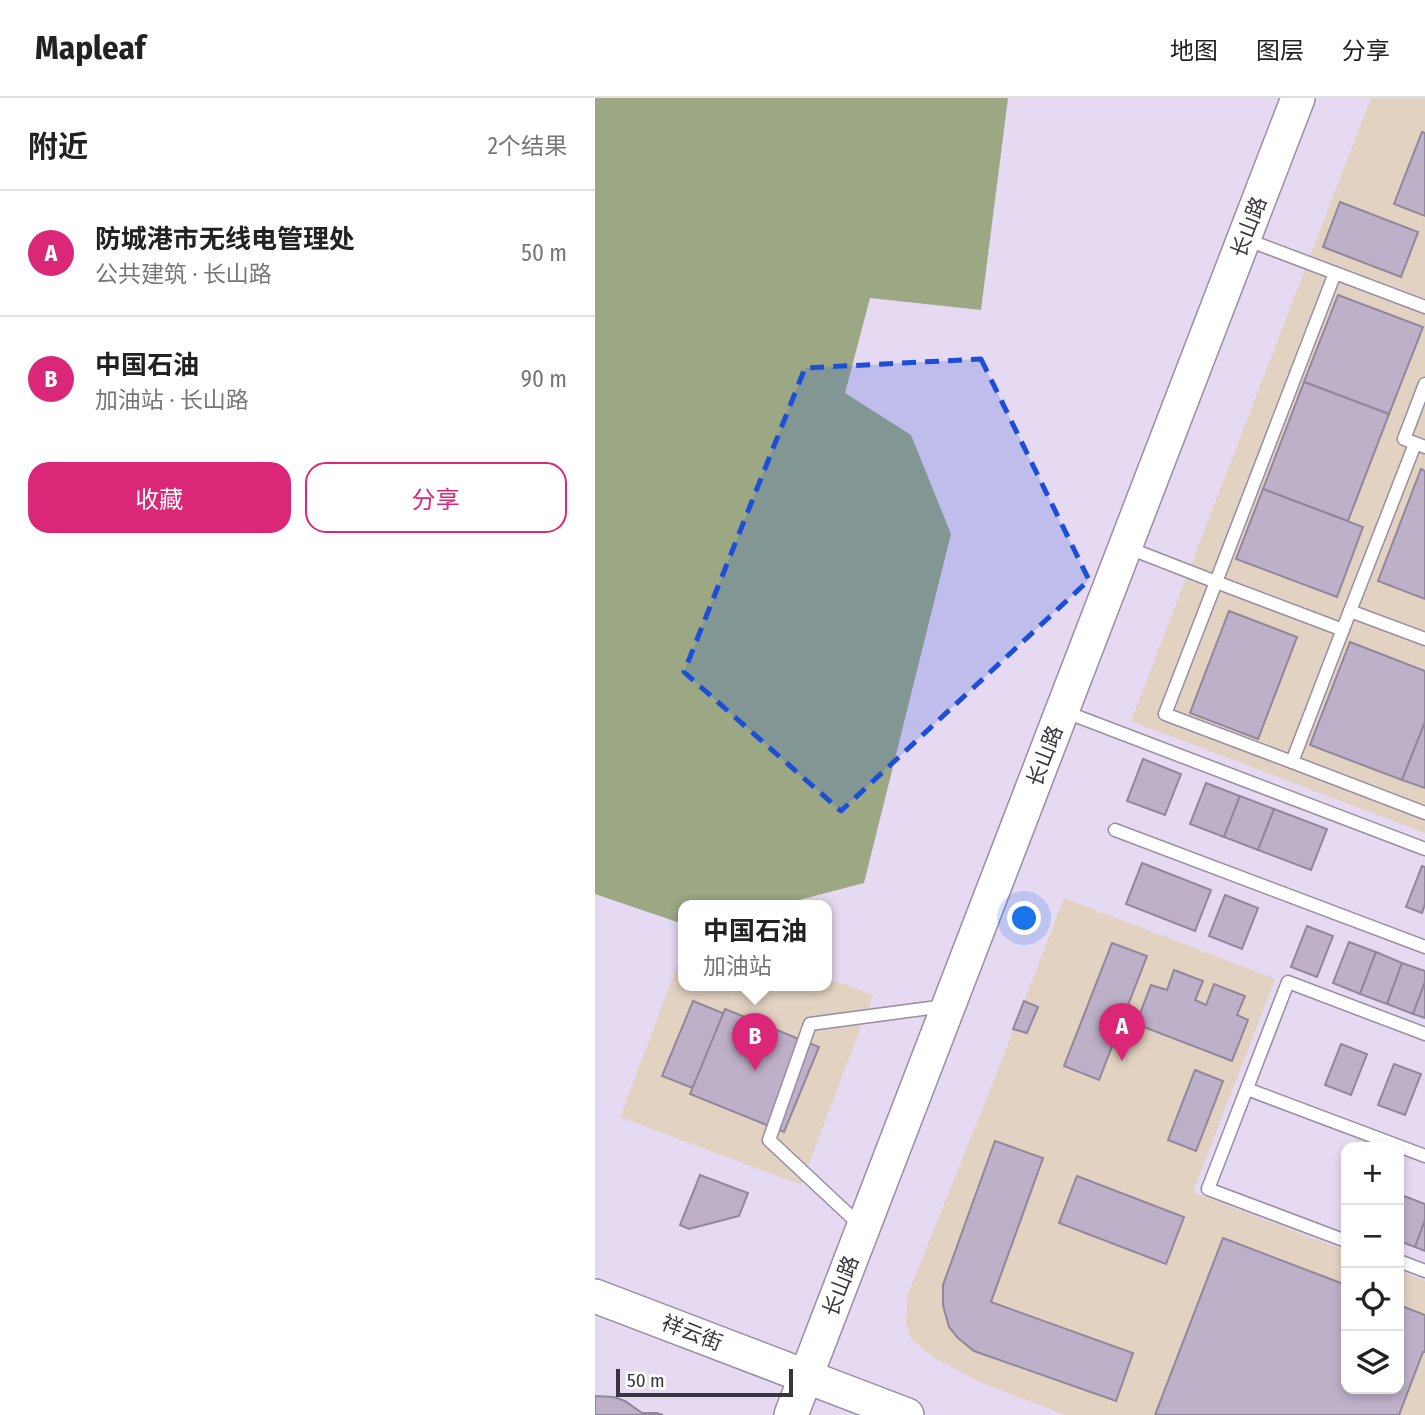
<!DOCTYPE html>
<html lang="zh">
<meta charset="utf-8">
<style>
:root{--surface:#fff;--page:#f6f6f6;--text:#222;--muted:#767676;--line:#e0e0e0;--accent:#db2777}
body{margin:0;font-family:"Fira Sans Condensed","Noto Sans SC",sans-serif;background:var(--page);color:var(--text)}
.controls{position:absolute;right:21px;bottom:21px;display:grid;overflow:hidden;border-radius:14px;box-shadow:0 4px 10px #0003}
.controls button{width:63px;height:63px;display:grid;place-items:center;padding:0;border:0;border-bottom:2px solid var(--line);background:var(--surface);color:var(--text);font:35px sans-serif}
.scale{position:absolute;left:21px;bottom:18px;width:177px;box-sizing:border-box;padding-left:7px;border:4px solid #39343e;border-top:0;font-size:19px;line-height:24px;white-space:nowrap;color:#39343e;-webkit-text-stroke:5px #fff;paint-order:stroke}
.you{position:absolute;left:430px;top:821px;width:24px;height:24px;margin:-18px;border:5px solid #fff;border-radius:50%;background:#1a73e8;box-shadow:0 0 0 10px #1a73e833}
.badge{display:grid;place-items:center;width:46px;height:46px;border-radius:50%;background:var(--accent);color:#fff;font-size:23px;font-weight:700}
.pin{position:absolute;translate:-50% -58px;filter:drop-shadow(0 2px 4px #0008)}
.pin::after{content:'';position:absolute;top:37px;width:24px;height:21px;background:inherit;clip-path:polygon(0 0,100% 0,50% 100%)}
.popup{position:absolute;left:83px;top:802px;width:154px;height:91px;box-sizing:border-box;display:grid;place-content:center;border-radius:14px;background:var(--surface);filter:drop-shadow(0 2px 5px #0005);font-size:23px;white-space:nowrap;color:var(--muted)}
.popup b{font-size:26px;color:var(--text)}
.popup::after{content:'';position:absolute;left:50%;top:100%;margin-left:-14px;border:14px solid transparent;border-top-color:var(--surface)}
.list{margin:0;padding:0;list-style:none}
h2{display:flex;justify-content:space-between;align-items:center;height:91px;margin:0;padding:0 28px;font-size:30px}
h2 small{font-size:23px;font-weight:400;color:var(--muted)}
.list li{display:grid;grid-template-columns:46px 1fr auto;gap:21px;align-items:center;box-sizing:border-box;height:126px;padding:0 28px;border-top:2px solid var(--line)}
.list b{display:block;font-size:26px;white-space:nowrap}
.list p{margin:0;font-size:23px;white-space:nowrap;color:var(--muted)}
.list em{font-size:23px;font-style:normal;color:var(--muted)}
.actions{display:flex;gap:14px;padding:21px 28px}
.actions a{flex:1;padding:16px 0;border:2px solid var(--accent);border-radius:21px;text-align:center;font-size:24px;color:var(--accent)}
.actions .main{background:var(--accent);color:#fff}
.icon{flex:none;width:38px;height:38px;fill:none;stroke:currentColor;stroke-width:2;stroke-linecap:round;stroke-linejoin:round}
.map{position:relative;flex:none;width:830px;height:1317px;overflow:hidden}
header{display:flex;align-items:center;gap:42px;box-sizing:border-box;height:98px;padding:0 35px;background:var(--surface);border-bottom:2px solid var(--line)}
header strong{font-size:33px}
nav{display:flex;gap:38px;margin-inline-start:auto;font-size:24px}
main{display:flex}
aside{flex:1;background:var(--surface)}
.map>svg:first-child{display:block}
.commercial{fill:#e2d2c1}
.forest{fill:#9ca884}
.building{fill:#bdb0c8;stroke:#92869c;stroke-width:2}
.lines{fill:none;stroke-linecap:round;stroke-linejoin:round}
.lane-casing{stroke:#998da4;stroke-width:15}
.secondary-casing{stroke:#998da4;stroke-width:36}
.lane{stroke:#fff;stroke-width:12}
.secondary{stroke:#fff;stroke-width:33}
.marked{fill:#1d4ed8;fill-opacity:0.2;stroke:#1d4ed8;stroke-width:5;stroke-dasharray:14 9;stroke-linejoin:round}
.labels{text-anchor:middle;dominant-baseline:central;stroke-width:5;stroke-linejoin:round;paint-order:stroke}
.street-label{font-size:21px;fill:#39343e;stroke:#fff}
</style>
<header>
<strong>Mapleaf</strong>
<nav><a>地图</a><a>图层</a><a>分享</a></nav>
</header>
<main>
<aside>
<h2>附近<small>2个结果</small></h2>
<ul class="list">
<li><span class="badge">A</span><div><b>防城港市无线电管理处</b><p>公共建筑 · 长山路</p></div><em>50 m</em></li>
<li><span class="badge">B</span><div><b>中国石油</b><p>加油站 · 长山路</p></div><em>90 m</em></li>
</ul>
<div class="actions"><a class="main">收藏</a><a>分享</a></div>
</aside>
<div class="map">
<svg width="830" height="1317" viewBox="0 0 830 1317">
<rect width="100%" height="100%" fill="#e6d9f2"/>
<g class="commercial">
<path d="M776,0h54v735l-294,-112z"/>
<path d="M469,800l211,81 -82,213 153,59v138h53v-118l26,10v134h-359l-84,-32 -49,-26 -22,-18 -5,-16 1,-27 82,-203z"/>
<path d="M88,853v34h144v-7l46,17 -72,190 -181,-68z"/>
</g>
<path class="forest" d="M0,0h413l-27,212 -111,-12 -25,95 66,42 40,99 -87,349 -84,22h-97v19l-88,-30z"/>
<g class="building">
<path d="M827,34l3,1v83l-31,-12z"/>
<path d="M745,104l78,30 -17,45 -78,-30z"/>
<path d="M743,197l85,32 -34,87 -85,-32z"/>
<path d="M709,284l85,32 -41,107 -85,-32z"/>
<path d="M826,371l4,2v128l-47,-18z"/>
<path d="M668,391l100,38 -26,70 -101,-38z"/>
<path d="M634,513l68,26 -39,102 -68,-26z"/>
<path d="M755,544l75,29v51l-23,58 -92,-35z"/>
<path d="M830,624v66l-23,-8z"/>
<path d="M548,661l38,15 -16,41 -38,-14z"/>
<path d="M611,685l34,13 -16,41 -34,-13z"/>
<path d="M645,698l34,13 -16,41 -34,-13z"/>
<path d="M679,711l53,20 -16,41 -53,-20z"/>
<path d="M547,765l69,27 -16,41 -69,-27z"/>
<path d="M827,768l3,1v37l-3,9 -16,-6z"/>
<path d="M630,797l33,13 -16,41 -33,-13z"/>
<path d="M712,828l26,10 -16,41 -26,-10z"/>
<path d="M754,844l27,10 -16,42 -27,-11z"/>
<path d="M517,845l35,13 -48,124 -35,-14z"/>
<path d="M781,854l26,11 -15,41 -27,-10z"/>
<path d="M807,865l23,8v11l-12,32 -26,-10z"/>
<path d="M579,872l29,11 -8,19 11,5 8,-21 31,12 -8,19 11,5 -16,41 -96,-37 15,-39 16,5z"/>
<path d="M830,884v36l-12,-4z"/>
<path d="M98,903l32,13 -30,75 -33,-13z"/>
<path d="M429,903l14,6 -11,26 -14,-4z"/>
<path d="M130,911l94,38 -35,85 -94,-38z"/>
<path d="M746,946l26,10 -16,41 -26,-10z"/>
<path d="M799,966l27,10 -16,41 -27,-10z"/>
<path d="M600,972l28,11 -27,70 -28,-11z"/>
<path d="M400,1043l48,17 -52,144 142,51 -17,48 -142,-50 -16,-13 -9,-11 -6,-22v-20z"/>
<path d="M105,1077l48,18 -9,23 -50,13 -9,-4z"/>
<path d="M482,1078l107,41 -18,47 -107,-41z"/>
<path d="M809,1098l21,8v16l-10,27 -16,-6v-32z"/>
<path d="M830,1122v31l-10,-4z"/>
<path d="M628,1140l123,47v104h53v-84l26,10v37h-2l-24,63h-244z"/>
<path d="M0,1298l19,1 11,4 17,12h15l6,2h-68z"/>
</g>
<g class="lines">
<defs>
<g id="lane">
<path d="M650,141l180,68"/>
<path d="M830,286l-21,55 21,8"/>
<path d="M531,449l90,35 119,-309"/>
<path d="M755,513l65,-167"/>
<path d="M830,541l-75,-28 -58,151 133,51"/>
<path d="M468,613l362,138"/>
<path d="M697,664l-127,-48 51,-132 127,48"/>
<path d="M520,732l310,117"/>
<path d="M652,991l178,67"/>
<path d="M267,1129l-93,-87 41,-116 135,-18"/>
<path d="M751,1143l-138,-52 80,-207 137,52"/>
<path d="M804,1163l26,10"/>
</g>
<g id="secondary">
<path d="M0,1198l312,119"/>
<path d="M196,1317l507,-1317"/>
</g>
</defs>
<use href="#lane" class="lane-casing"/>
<use href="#secondary" class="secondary-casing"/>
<use href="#lane" class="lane"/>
<use href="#secondary" class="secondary"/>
</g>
<path class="marked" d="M386,261l108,221 -248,231 -157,-139 121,-304z"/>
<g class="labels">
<g class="street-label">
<text transform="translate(654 129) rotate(-69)">长山路</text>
<text transform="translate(450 658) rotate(-69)">长山路</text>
<text transform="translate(246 1188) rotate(-69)">长山路</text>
<text transform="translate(97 1235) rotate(21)">祥云街</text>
</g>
</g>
</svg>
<div class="controls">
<button>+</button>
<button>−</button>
<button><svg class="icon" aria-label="locate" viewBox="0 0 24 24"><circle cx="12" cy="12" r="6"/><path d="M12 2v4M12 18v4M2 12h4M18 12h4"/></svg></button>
<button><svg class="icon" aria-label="layers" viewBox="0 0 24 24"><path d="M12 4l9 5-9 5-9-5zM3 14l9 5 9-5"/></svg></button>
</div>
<div class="scale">50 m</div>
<div class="you"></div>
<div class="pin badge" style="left:527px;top:963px">A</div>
<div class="pin badge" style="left:160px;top:973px">B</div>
<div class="popup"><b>中国石油</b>加油站</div>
</div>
</main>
